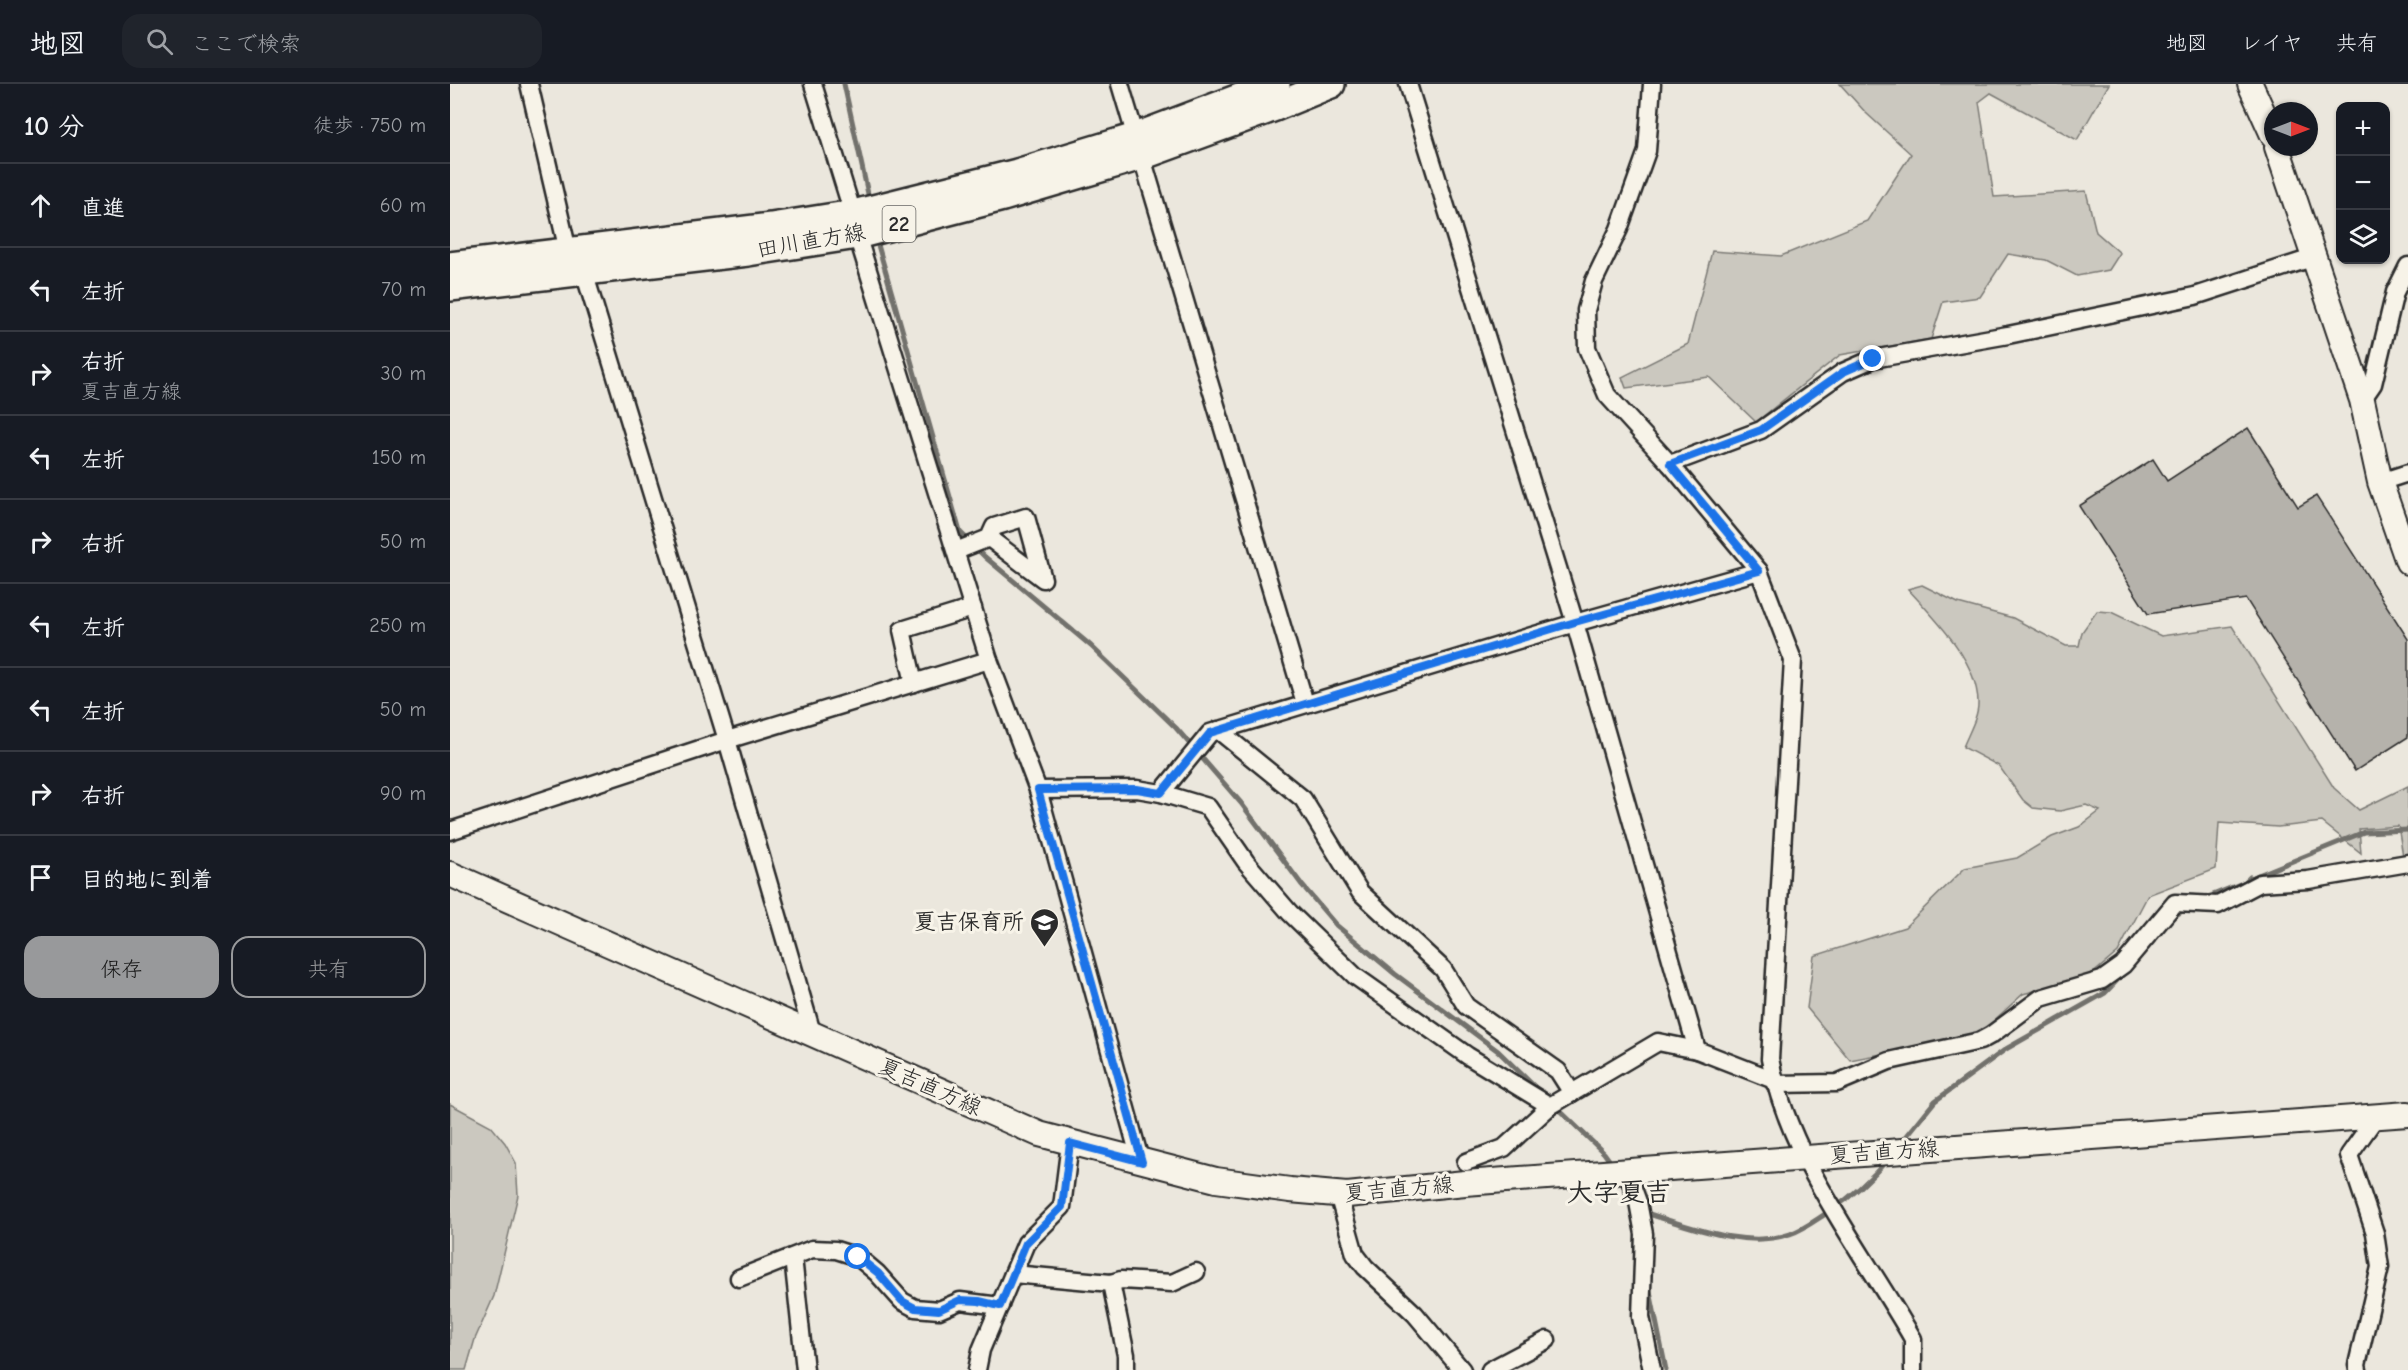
<!DOCTYPE html>
<html lang="ja">
<meta charset="utf-8">
<style>
:root{--surface:#171b24;--page:#20242c;--text:#f1f3f6;--muted:#9ea1a6;--line:#363941;--accent:#98999b}
body{margin:0;font-family:"Comic Neue","Klee One",sans-serif;background:var(--page);color:var(--text)}
.controls{position:absolute;right:18px;top:18px;display:grid;overflow:hidden;border-radius:12px;box-shadow:0 2px 4px #0004}
.controls button{width:54px;height:54px;display:grid;place-items:center;padding:0;border:0;border-bottom:2px solid var(--line);background:var(--surface);color:var(--text);font:30px sans-serif}
.compass{position:absolute;left:1814px;top:18px;width:54px;height:54px;border-radius:50%;background:var(--surface);box-shadow:0 2px 4px #0004;rotate:90deg}
.stop{position:absolute;width:18px;height:18px;margin:-14px;border:4px solid #1a73e8;border-radius:50%;background:#fff}
.stop.end{background:#1a73e8;border-color:#fff;box-shadow:0 2px 6px #0008}
.list{margin:0;padding:0;list-style:none}
h2{display:flex;justify-content:space-between;align-items:center;height:78px;margin:0;padding:0 24px;font-size:26px}
h2 small{font-size:20px;font-weight:400;color:var(--muted)}
.list li{display:grid;grid-template-columns:39px 1fr auto;gap:18px;align-items:center;box-sizing:border-box;height:84px;padding:0 24px;border-top:2px solid var(--line)}
.list b{display:block;font-size:22px;white-space:nowrap}
.list p{margin:0;font-size:20px;white-space:nowrap;color:var(--muted)}
.list em{font-size:20px;font-style:normal;color:var(--muted)}
.actions{display:flex;gap:12px;padding:18px 24px}
.actions a{flex:1;padding:14px 0;border:2px solid var(--accent);border-radius:18px;text-align:center;font-size:21px;color:var(--accent)}
.actions .main{background:var(--accent);color:#111}
.icon{flex:none;width:33px;height:33px;fill:none;stroke:currentColor;stroke-width:2;stroke-linecap:round;stroke-linejoin:round}
.map{position:relative;flex:none;width:1958px;height:1286px;overflow:hidden}
header{display:flex;align-items:center;gap:36px;box-sizing:border-box;height:84px;padding:0 30px;background:var(--surface);border-bottom:2px solid var(--line)}
header strong{font-size:28px}
nav{display:flex;gap:33px;margin-inline-start:auto;font-size:21px}
.search{width:420px;height:54px;background:var(--page);display:flex;align-items:center;gap:15px;box-sizing:border-box;padding:0 21px;border-radius:18px;color:var(--muted);font-size:22px}
main{display:flex}
aside{flex:1;background:var(--surface)}
.map>svg:first-child{display:block}
.green{fill:#cbc8bf;stroke:#7b7a75;stroke-width:1.5}
.lines{fill:none;stroke-linecap:round;stroke-linejoin:round}
.stream{stroke:#72716c;stroke-width:5}
.building{fill:#b5b2ab;stroke:#2b2b2b;stroke-width:1.5}
.street-casing{stroke:#2b2b2b;stroke-width:21}
.secondary-casing{stroke:#2b2b2b;stroke-width:28}
.primary-casing{stroke:#2b2b2b;stroke-width:32}
.street{stroke:#f7f3e8;stroke-width:16}
.secondary{stroke:#f7f3e8;stroke-width:24}
.primary{stroke:#f7f3e8;stroke-width:27}
.route{stroke:#1a73e8;stroke-width:8}
.labels{text-anchor:middle;dominant-baseline:central;stroke-width:6;stroke-linejoin:round;paint-order:stroke}
.shield{fill:#f7f3e8;stroke:#686764;stroke-width:1.5}
.shield-label{font-size:21px;font-weight:bold;fill:#2b2b2b}
.street-label{font-size:22px;fill:#2b2b2b;stroke:#f7f3e8}
.poi-label{font-size:22px;font-weight:bold;fill:#2b2b2b;stroke:#f7f3e8;text-anchor:end}
.quarter-label{font-size:26px;font-weight:bold;fill:#2b2b2b;stroke:#f7f3e8}
</style>
<header>
<strong>地図</strong>
<div class="search"><svg class="icon" aria-label="search" viewBox="0 0 24 24"><circle cx="10" cy="10" r="6"/><path d="M15 15l6 6"/></svg>ここで検索</div>
<nav><a>地図</a><a>レイヤ</a><a>共有</a></nav>
</header>
<main>
<aside>
<h2>10 分<small>徒歩 · 750 m</small></h2>
<ul class="list">
<li><svg class="icon" aria-label="ahead" viewBox="0 0 24 24"><path d="M12 20V5M6 11l6-6 6 6"/></svg><div><b>直進</b></div><em>60 m</em></li>
<li><svg class="icon" aria-label="left" viewBox="0 0 24 24"><path d="M17 20v-9H6M10 6l-5 5 5 5"/></svg><div><b>左折</b></div><em>70 m</em></li>
<li><svg class="icon" aria-label="right" viewBox="0 0 24 24"><path d="M7 20v-9h11M14 6l5 5-5 5"/></svg><div><b>右折</b><p>夏吉直方線</p></div><em>30 m</em></li>
<li><svg class="icon" aria-label="left" viewBox="0 0 24 24"><path d="M17 20v-9H6M10 6l-5 5 5 5"/></svg><div><b>左折</b></div><em>150 m</em></li>
<li><svg class="icon" aria-label="right" viewBox="0 0 24 24"><path d="M7 20v-9h11M14 6l5 5-5 5"/></svg><div><b>右折</b></div><em>50 m</em></li>
<li><svg class="icon" aria-label="left" viewBox="0 0 24 24"><path d="M17 20v-9H6M10 6l-5 5 5 5"/></svg><div><b>左折</b></div><em>250 m</em></li>
<li><svg class="icon" aria-label="left" viewBox="0 0 24 24"><path d="M17 20v-9H6M10 6l-5 5 5 5"/></svg><div><b>左折</b></div><em>50 m</em></li>
<li><svg class="icon" aria-label="right" viewBox="0 0 24 24"><path d="M7 20v-9h11M14 6l5 5-5 5"/></svg><div><b>右折</b></div><em>90 m</em></li>
<li><svg class="icon" aria-label="arrive" viewBox="0 0 24 24"><path d="M6 21V4h12l-3 4 3 4H6"/></svg><div><b>目的地に到着</b></div></li>
</ul>
<div class="actions"><a class="main">保存</a><a>共有</a></div>
</aside>
<div class="map">
<svg width="1958" height="1286" viewBox="0 0 1958 1286">
<rect width="100%" height="100%" fill="#ebe7dd"/>
<filter id="ink" filterUnits="userSpaceOnUse"><feTurbulence type="fractalNoise" baseFrequency=".0167" numOctaves="2"/><feDisplacementMap in="SourceGraphic" scale="12" xChannelSelector="R" yChannelSelector="G"/><feConvolveMatrix kernelMatrix="1 2 1 2 8 2 1 2 1" color-interpolation-filters="sRGB"/></filter>
<g filter="url(#ink)">
<g class="green">
<path d="M1390,0h269l-32,56 -86,-47 -12,9 15,95 92,-6 10,41 24,21 -11,17 -32,6 -31,-16 -38,-6 -28,43 -37,5 -12,37 -91,16 -84,67 -47,-45 -83,11 -4,-11 66,-33 24,-93 69,5 86,-35 44,-67 -45,-41z"/>
<path d="M1472,501l36,18 55,15 53,28h13l3,-14 15,-21 14,1 50,24 71,-10 102,162 25,22 49,-24v69l-5,1 -5,-30 -39,3 2,24 -39,-31 -44,5 -59,-4 -3,46 -68,26 -30,57 -27,23 -68,19 -46,42 -127,24 -43,-52 7,-52 91,-29 60,-59 52,-10 35,-21 27,-10 21,-16 -14,-6 -26,6 -27,-3 -10,-8 -24,-34 -36,-19c5,-13 16,-31 15,-45 -1,-42 -43,-83 -70,-113z"/>
<path d="M0,1020l41,22 14,17 11,20 2,32 -24,101 -19,43 -9,31h-16z"/>
</g>
<g class="lines">
<g class="stream">
<path d="M394,0l26,119"/>
<path d="M426,154l84,294 25,25 106,89 85,82 65,75 61,82 34,40 59,49 103,77 42,41"/>
<path d="M1753,815l42,-17 5,-5 1,1 113,-46 44,-2"/>
<path d="M1720,835l17,-11"/>
<path d="M1106,1023l48,46 8,11"/>
<path d="M1451,1059l34,-42 71,-52 99,-56 20,-21"/>
<path d="M1192,1128c45,13 102,38 148,22 15,-5 27,-15 40,-23 21,-14 41,-32 58,-52"/>
<path d="M1199,1202l17,84"/>
</g>
</g>
<path class="building" d="M1798,344l50,79 18,-11 92,143v98l-53,34 -109,-172 -98,15 -69,-108 74,-47 14,22z"/>
<g class="lines">
<defs>
<g id="street">
<path d="M79,0l39,167 16,21 143,468 86,296"/>
<path d="M363,0l40,130 4,21 132,425 49,130 103,373"/>
<path d="M670,0l185,619"/>
<path d="M958,0l167,539 122,427"/>
<path d="M1202,0l-5,67 -28,78 -25,52 -8,29 1,38 20,47 63,69 89,107 34,89 -23,399c19,101 93,192 143,280v31"/>
<path d="M1912,316l11,-16 22,-92 13,-26"/>
<path d="M1220,380l91,-34 82,-58 30,-13 135,-24 187,-39 120,-39"/>
<path d="M1930,398l28,-9"/>
<path d="M506,467l33,-13 5,-11 32,-10 17,62 -54,-41"/>
<path d="M464,599l-12,-53 71,-22"/>
<path d="M768,646l85,69 57,93 83,77 23,37 92,65 14,22"/>
<path d="M588,706l99,-1 24,4 47,14 38,55 44,51 65,63 113,80 82,50"/>
<path d="M711,709l49,-60 365,-110 184,-52"/>
<path d="M0,747l277,-91 262,-80"/>
<path d="M1325,1000l62,-1 52,-22 91,-20 11,-6 50,-37 61,-18 21,-15 52,-62 43,2 42,-22 48,-3 100,-17"/>
<path d="M1016,1078l38,-14 46,-42 108,-64 39,8 77,30"/>
<path d="M1177,1088l11,30 6,32 -3,83 11,53"/>
<path d="M888,1110l17,60 10,13 50,47 47,56"/>
<path d="M343,1173l12,113"/>
<path d="M563,1190l98,9 15,72v15"/>
<path d="M289,1194l73,-29 24,1 22,7 19,16 25,28 13,7 24,2 21,-9 40,5"/>
<path d="M661,1199l10,-3 51,3 24,-11"/>
<path d="M527,1286l4,-20 45,-107 36,-36 8,-64"/>
<path d="M1040,1286l57,-30"/>
<path d="M1908,1286l-1,-5 23,-98 -5,-34 -26,-78 27,-38"/>
</g>
<g id="secondary">
<path d="M1800,0l23,51"/>
<path d="M1827,63l85,253 18,82 28,80"/>
<path d="M0,790l589,260 177,46 74,10 57,5 118,-12 943,-69"/>
</g>
<g id="primary">
<path d="M0,182l321,-39 82,-13 164,-41 119,-36 140,-53"/>
<path d="M0,203l298,-35 109,-17 146,-38 138,-41 134,-49 56,-23"/>
</g>
</defs>
<use href="#street" class="street-casing"/>
<use href="#secondary" class="secondary-casing"/>
<use href="#primary" class="primary-casing"/>
<use href="#street" class="street"/>
<use href="#secondary" class="secondary"/>
<use href="#primary" class="primary"/>
</g>
</g>
<g class="lines" filter="url(#ink)">
<path class="route" d="M408,1173l20,16 24,28 13,7 24,2 21,-10 19,1 21,5 26,-63 36,-36 8,-64 72,19 -104,-372 99,-1 24,4 49,-60 365,-111 184,-51 -89,-107 91,-34 82,-58 30,-13"/>
</g>
<defs>
<symbol id="school-pin" viewBox="-11 -11 22 30"><path d="M0 17L-7.5 6A9.5 9.5 0 1 1 7.5 6Z" fill="#2b2b2b" stroke="#f7f3e8"/><path d="M0-5L7-2L0 1L-7-2ZM-4 1L0 2.5L4 1V4Q0 6-4 4Z" fill="#fff"/></symbol>
</defs>
<g fill-rule="evenodd">
<use href="#school-pin" x="578" y="822" width="33" height="45"/>
</g>
<g class="labels">
<rect class="shield" x="432.5" y="122" width="33" height="36" rx="4.5"/>
<g class="shield-label">
<text x="449" y="140">22</text>
</g>
<g class="street-label">
<text transform="translate(361 157) rotate(-10)">田川直方線</text>
<text transform="translate(480 1003) rotate(24)">夏吉直方線</text>
<text transform="translate(1434 1068) rotate(-4)">夏吉直方線</text>
<text transform="translate(949 1105) rotate(-5)">夏吉直方線</text>
</g>
<g class="poi-label">
<text x="574" y="838">夏吉保育所</text>
</g>
<g class="quarter-label">
<text x="1169" y="1109">大字夏吉</text>
</g>
</g>
</svg>
<div class="controls">
<button>+</button>
<button>−</button>
<button><svg class="icon" aria-label="layers" viewBox="0 0 24 24"><path d="M12 4l9 5-9 5-9-5zM3 14l9 5 9-5"/></svg></button>
</div>
<svg class="compass" viewBox="-18 -18 36 36"><path d="M0-13l5 13h-10z" fill="#e53935"/><path d="M0 13l5-13h-10z" fill="#9ea1a6"/></svg>
<div class="stop" style="left:408px;top:1173px"></div>
<div class="stop end" style="left:1423px;top:275px"></div>
</div>
</main>
